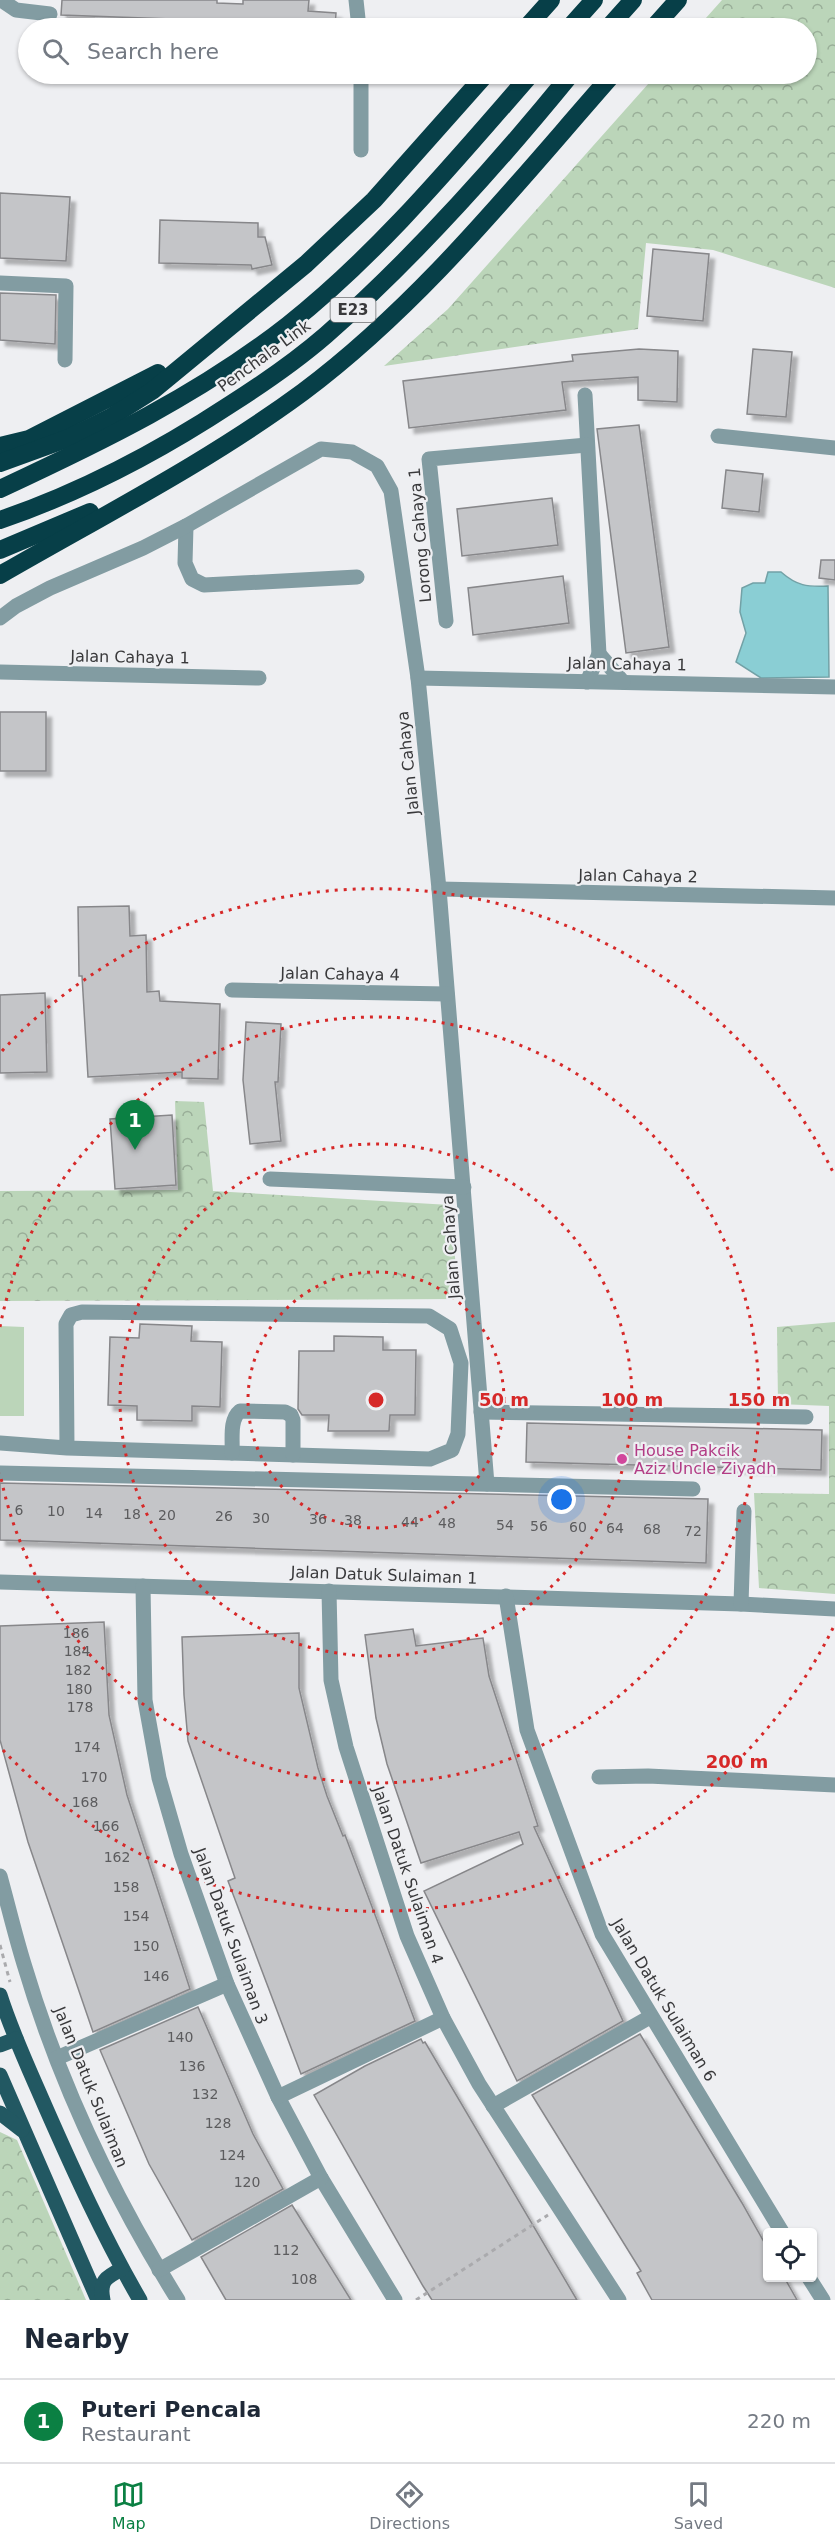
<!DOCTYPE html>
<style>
:root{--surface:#fff;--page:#f6f6f7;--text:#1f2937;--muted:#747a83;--line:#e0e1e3;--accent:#0b8043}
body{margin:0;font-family:"DejaVu Sans",sans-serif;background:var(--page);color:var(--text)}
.controls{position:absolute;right:18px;bottom:18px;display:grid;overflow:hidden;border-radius:6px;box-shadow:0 2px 4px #0004}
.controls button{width:54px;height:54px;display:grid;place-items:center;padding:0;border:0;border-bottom:2px solid var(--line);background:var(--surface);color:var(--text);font:30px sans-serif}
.you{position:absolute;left:562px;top:1500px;width:21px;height:21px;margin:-15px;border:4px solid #fff;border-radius:50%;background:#1a73e8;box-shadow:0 0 0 9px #1a73e833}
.badge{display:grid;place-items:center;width:39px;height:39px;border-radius:50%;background:var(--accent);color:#fff;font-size:20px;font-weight:700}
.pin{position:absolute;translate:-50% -50px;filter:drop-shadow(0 2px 3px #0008)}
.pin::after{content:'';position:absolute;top:32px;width:21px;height:18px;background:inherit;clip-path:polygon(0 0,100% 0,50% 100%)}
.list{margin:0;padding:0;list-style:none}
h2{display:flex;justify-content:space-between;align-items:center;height:78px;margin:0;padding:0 24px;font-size:26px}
h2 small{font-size:20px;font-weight:400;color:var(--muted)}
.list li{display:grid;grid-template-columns:39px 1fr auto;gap:18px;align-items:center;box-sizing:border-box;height:84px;padding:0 24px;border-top:2px solid var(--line)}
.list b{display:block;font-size:22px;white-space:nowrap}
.list p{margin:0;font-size:20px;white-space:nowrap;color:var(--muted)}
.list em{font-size:20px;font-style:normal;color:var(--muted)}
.icon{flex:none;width:33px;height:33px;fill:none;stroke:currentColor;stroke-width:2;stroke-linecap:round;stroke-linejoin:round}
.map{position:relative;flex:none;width:835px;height:2300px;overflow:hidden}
.search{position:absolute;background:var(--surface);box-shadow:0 2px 4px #0004;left:18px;right:18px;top:18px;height:66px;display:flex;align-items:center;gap:15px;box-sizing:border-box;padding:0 21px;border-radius:33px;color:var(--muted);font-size:22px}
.sheet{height:162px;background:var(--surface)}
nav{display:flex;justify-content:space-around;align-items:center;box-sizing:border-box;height:84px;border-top:2px solid var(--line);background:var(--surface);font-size:16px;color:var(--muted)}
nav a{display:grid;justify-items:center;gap:3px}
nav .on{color:var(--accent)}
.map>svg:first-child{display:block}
.grass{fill:#bbd5b9}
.forest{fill:url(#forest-crowns)}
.water{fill:#8aced4;stroke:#72a1a6;stroke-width:1.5}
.building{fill:#c4c5c8;stroke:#87878a;stroke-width:1.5;filter:url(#shadow)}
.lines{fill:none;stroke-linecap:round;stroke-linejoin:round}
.path{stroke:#aaaaad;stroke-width:3;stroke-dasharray:4.5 4.5;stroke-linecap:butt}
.minor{stroke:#829ca2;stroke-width:15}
.major{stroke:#225862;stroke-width:15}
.highway{stroke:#073f48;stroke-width:18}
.ring{fill:none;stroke:#d62828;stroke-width:3;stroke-dasharray:3 6}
.hotel-dot{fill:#d1479c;stroke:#eeeff2;stroke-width:2}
.labels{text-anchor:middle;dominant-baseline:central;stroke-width:4.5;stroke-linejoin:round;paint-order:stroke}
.number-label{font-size:14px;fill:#5c5c5e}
.shield{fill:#eeeff2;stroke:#6f7072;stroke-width:1.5}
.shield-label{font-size:15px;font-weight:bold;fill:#39393b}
.street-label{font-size:16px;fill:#39393b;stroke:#eeeff2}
.hotel-label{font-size:16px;fill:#b23c85;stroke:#eeeff2;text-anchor:start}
.centre{fill:#d62828;stroke:#eeeff2;stroke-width:3}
.ring-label{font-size:18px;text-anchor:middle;font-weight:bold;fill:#d62828;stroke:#eeeff2;stroke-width:4.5;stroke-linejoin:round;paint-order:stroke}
</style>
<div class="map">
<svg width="835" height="2300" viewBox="0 0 835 2300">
<defs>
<pattern id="forest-crowns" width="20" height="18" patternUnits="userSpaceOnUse" patternTransform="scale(1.5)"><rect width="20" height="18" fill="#bbd5b9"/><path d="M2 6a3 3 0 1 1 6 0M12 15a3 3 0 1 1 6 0" fill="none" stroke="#99ae98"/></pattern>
<filter id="shadow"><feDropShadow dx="5.5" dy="5.5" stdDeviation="1.5" flood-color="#0004"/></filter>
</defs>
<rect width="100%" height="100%" fill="#eeeff2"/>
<path class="grass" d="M0,1326l24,1v89h-24z"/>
<g class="forest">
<path d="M722,0h113v288l-122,-38 -67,-7 -8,86 -254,37 64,-57 209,-235h149v-46h-109z"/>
<path d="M175,1101l29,1 9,89 237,14 9,94 -459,2v-110l178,-1z"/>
<path d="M835,1322v272l-76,-6 -5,-95 75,1v-88l-51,-2 -1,-77z"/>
<path d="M0,2132l17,8 69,160h-86z"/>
</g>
<path class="water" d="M768,572h13c16,14 26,15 47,14l1,91 -68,1 -25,-16 10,-29 -6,-21 2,-24 11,-5h12z"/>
<g class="building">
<path d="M62,0h155v3l26,1v-4h66l-1,11 28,2 -1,15h-43v-2l-65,-3v-2l-166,-6z"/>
<path d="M0,193l70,4 -4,64 -66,-3z"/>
<path d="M160,220l98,3v14h7l7,28 -20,4 -1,-4 -92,-2z"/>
<path d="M653,249l56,5 -6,67 -56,-5z"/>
<path d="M0,293l56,2 -1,49 -55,-4z"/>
<path d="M639,349l39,2 -1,51 -39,-2v-23l-76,5 4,28 -157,18 -6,-47 170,-20 -1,-6z"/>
<path d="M753,349l39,3 -6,65 -39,-3z"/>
<path d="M639,425l30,222 -43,6 -29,-224z"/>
<path d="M726,470l37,4 -4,38 -37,-4z"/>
<path d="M552,498l6,47 -96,11 -5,-47z"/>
<path d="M821,560h14v20l-16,-2z"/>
<path d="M563,576l6,47 -96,12 -5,-47z"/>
<rect x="0" y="712" width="46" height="59"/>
<path d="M129,906l1,30 16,-1 1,57 12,-1 1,10 60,3 -2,75 -36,-1v-6l-94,5 -6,-101h-3l-1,-69z"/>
<path d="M45,993l2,79 -47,1v-78z"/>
<path d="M246,1022l35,2 -3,58h-3l6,59 -31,3 -7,-64z"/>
<path d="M172,1115l4,70 -61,4 -5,-70z"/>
<path d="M140,1324l52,2 -1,15 31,1 -2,65 -28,-1v15l-55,-1v-14l-29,-1 2,-68 29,1z"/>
<path d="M334,1336l49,1v13h33l-1,65h-25l-1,16h-61l1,-16h-27l-4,-6 1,-58h35z"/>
<path d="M527,1423l295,7 -1,40 -295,-8z"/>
<path d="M0,1483l708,16 -2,64 -706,-23z"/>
<path d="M104,1622l5,93 18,80 63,194 -97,43 -65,-190 -28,-102v-114z"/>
<path d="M413,1629l3,17 67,-8 6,38 49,150 -4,1 89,194 -106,60 -93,-190 99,-47 -4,-12 -98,31 -34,-99 -11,-46 -11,-83z"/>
<path d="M299,1633v55l19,80 9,28 16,40 2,-1 70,186 -114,53 -73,-193 7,-3 -47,-137 -4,-46 -2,-58z"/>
<path d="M198,2007l55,127 30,55 -91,51 -43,-76 -49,-114z"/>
<path d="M640,2034l102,169 26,46v28h16l13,23h-145l-15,-27 4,-2 -109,-176z"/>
<path d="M421,2039l2,4 2,-1 152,258h-145l-9,-14 -109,-191 51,-29z"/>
<path d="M292,2205l59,95h-125l-25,-43z"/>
</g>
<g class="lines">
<g class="path">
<path d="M0,1945l10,37"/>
<path d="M416,2300l132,-85"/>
</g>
<g class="minor">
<path d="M1,0l15,10 34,4"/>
<path d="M356,0l3,28"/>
<path d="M361,74v76"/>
<path d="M0,283l66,3 -1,74"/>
<path d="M585,395l14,259"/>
<path d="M718,436l117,12"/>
<path d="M186,526l-1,37 7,16 12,6 153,-8"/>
<path d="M0,618l16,-12 34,-18 93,-40 43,-22 135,-77 31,3 25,14 14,25 27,187 21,211 48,595"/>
<path d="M446,621l-17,-162 158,-14"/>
<path d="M0,672l259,6"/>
<path d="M418,678l417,9"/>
<path d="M587,682l12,-28 24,28"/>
<path d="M439,889l396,9"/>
<path d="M232,990l215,4"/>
<path d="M270,1179l194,8"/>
<path d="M481,1412l325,5"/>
<path d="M0,1443l67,5 363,11 22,-9 6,-16 3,-71 -11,-34 -21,-13 -347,-4 -11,3 -5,9 1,124"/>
<path d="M232,1453c1,-13 -3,-33 8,-42l45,1 6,3 2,5v35"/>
<path d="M0,1473l693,16"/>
<path d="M0,1582l741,22 94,5"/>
<path d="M143,1586l2,114 14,78 22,76 46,130 51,113 43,81 74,122"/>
<path d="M329,1591l2,89 15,67 61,189 36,82 36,66 140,216"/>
<path d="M506,1596l21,134 75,204 180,298"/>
<path d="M741,1604l3,-93"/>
<path d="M599,1777l49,-1 187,9"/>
<path d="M0,1876c8,29 15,59 24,88 35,118 89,232 154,336"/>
<path d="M57,2058l170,-74"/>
<path d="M278,2097l165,-79"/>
<path d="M493,2106l157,-89"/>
<path d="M159,2270l162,-92"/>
<path d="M809,2278l14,22"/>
</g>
<g class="major">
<path d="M0,1995c12,38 29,74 45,111 29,66 59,132 95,194"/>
<path d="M0,2045l16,-6"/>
<path d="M0,2075l98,225"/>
<path d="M0,2113l22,17"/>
<path d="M103,2300c-4,-19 3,-23 19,-31"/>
</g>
<g class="highway">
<path d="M526,28l25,-28"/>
<path d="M569,28l25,-28"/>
<path d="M608,28l25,-28"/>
<path d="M653,28l25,-28"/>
<path d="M0,446l29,-7 129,-66"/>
<path d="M0,463l66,-24 45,-22 41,-26 154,-127 68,-64 112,-126"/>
<path d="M0,489c101,-47 200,-95 288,-164 91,-72 167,-164 243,-251"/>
<path d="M0,520c82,-28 158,-68 231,-116 33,-21 65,-43 95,-69 90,-79 170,-169 245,-261"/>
<path d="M0,550l90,-38"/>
<path d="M0,575c102,-59 208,-113 303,-183 119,-89 213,-208 310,-318"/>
</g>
</g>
<g class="ring">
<circle cx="376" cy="1400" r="128"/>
<circle cx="376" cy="1400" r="256"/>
<path d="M0 1327A383 383 0 1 1 0 1473"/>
<path d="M833 1628A511 511 0 0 1 2 1749M2 1051A511 511 0 0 1 833 1172"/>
</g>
<circle class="hotel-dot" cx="622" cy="1459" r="6"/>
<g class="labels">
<g class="number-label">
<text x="19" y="1510">6</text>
<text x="56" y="1511">10</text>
<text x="94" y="1513">14</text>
<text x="132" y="1514">18</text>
<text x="167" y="1515">20</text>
<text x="224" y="1516">26</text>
<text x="261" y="1518">30</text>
<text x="318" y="1519">36</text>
<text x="353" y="1520">38</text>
<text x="410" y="1522">44</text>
<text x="447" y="1523">48</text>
<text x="505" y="1525">54</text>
<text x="539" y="1526">56</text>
<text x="578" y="1527">60</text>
<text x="615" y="1528">64</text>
<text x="652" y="1529">68</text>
<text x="693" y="1531">72</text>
<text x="76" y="1633">186</text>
<text x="77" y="1651">184</text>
<text x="78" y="1670">182</text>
<text x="79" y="1689">180</text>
<text x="80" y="1707">178</text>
<text x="87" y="1747">174</text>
<text x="94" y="1777">170</text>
<text x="85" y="1802">168</text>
<text x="106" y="1826">166</text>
<text x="117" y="1857">162</text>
<text x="126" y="1887">158</text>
<text x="136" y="1916">154</text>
<text x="146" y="1946">150</text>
<text x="156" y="1976">146</text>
<text x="180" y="2037">140</text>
<text x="192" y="2066">136</text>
<text x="205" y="2094">132</text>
<text x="218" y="2123">128</text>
<text x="232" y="2155">124</text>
<text x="247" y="2182">120</text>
<text x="286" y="2250">112</text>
<text x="304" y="2279">108</text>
</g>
<rect class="shield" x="330.5" y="298" width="45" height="24" rx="4.5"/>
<g class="shield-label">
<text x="353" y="310">E23</text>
</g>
<g class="street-label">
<text transform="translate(264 356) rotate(-36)">Penchala Link</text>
<text transform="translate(420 535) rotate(-95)">Lorong Cahaya 1</text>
<text transform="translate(130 657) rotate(1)">Jalan Cahaya 1</text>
<text transform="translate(627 664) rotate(1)">Jalan Cahaya 1</text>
<text transform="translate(408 763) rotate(-96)">Jalan Cahaya</text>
<text transform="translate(638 876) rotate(1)">Jalan Cahaya 2</text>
<text transform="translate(340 974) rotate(1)">Jalan Cahaya 4</text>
<text transform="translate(451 1247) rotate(-94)">Jalan Cahaya</text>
<text transform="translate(384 1575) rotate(2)">Jalan Datuk Sulaiman 1</text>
<text transform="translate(408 1875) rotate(71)">Jalan Datuk Sulaiman 4</text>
<text transform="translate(231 1936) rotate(70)">Jalan Datuk Sulaiman 3</text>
<text transform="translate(664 2000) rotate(59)">Jalan Datuk Sulaiman 6</text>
<text transform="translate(91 2087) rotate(68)">Jalan Datuk Sulaiman</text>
</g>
<g class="hotel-label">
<text x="634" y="1450">House Pakcik<tspan x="634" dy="18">Aziz Uncle Ziyadh</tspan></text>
</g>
</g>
<circle cx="376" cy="1400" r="9" class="centre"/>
<g class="ring-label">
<text x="504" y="1406">50 m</text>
<text x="632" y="1406">100 m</text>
<text x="759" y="1406">150 m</text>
<text x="737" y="1768">200 m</text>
</g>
</svg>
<div class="controls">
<button><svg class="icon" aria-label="locate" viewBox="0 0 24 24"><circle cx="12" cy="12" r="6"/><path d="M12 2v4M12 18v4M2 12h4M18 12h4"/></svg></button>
</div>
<div class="you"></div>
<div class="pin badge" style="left:135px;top:1150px">1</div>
<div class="search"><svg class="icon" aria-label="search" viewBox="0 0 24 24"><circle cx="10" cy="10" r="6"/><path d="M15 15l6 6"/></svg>Search here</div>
</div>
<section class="sheet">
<h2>Nearby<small></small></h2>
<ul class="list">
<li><span class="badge">1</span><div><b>Puteri Pencala</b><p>Restaurant</p></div><em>220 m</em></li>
</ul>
</section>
<nav>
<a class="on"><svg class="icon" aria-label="map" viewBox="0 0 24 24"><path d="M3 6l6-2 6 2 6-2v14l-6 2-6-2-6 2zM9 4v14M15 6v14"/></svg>Map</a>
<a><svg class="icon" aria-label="directions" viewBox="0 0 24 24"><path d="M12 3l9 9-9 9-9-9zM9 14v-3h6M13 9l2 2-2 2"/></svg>Directions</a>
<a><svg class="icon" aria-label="saved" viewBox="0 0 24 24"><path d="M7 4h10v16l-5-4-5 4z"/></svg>Saved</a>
</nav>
